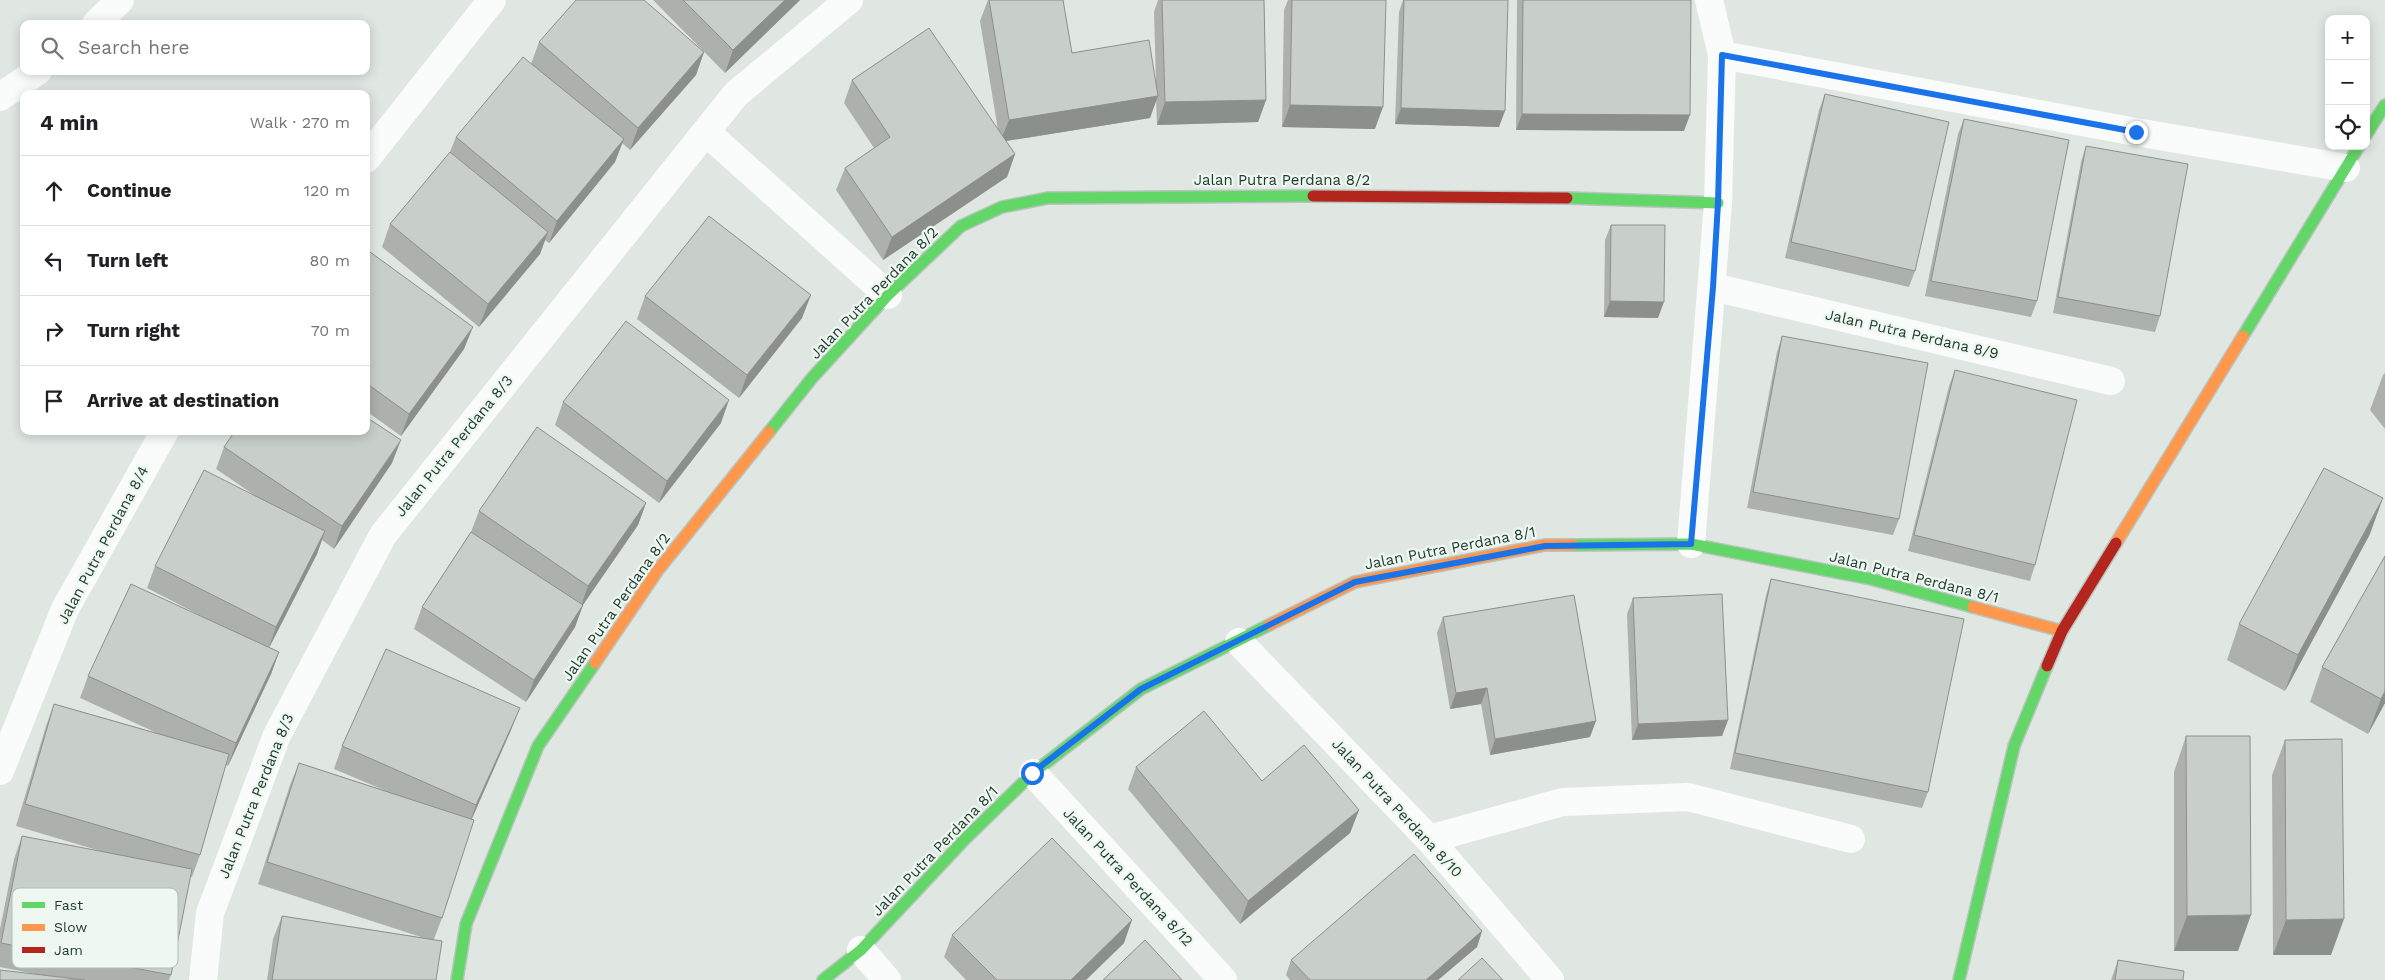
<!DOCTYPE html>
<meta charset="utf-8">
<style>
:root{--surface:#fff;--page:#f6f6f6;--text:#202124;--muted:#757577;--line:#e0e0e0}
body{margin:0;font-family:"Work Sans",sans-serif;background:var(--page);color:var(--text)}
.controls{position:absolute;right:15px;top:15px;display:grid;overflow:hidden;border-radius:10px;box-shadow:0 2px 12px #0003}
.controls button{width:45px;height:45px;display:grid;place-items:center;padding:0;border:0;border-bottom:1px solid var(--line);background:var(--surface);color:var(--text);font:25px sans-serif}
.stop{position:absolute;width:15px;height:15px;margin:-11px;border:4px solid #1a73e8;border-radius:50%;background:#fff}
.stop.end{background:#1a73e8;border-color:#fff;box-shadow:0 1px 5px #0008}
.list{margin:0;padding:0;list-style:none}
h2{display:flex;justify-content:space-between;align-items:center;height:65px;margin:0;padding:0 20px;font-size:21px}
h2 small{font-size:16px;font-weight:400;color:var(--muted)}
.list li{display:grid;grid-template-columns:32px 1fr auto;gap:15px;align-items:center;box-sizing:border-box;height:70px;padding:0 20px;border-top:1px solid var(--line)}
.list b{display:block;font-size:19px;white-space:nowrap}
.list em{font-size:16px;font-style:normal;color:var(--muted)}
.icon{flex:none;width:28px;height:28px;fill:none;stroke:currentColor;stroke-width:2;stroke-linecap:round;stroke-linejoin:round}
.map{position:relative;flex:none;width:2385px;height:980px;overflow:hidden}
.search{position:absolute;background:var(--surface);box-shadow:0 2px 12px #0003;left:20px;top:20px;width:350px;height:55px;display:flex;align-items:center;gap:12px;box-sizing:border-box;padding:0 18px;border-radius:10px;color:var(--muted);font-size:19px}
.panel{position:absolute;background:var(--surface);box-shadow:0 2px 12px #0003;left:20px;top:90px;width:350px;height:345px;border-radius:10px}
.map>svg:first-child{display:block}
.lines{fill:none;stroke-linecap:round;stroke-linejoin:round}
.fast-casing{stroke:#b9c4be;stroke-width:14}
.slow-casing{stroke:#b9c4be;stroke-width:14}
.jam-casing{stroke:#b9c4be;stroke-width:14}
.street{stroke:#fafbfb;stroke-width:28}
.fast{stroke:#63d668;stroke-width:11}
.slow{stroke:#ff974d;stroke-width:11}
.jam{stroke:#b3261e;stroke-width:11}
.wall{fill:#acb1ae}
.shaded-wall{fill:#8c908d}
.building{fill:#c8ceca;stroke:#8c908d}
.route{stroke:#1a73e8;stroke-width:6}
.labels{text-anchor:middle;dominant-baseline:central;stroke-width:4.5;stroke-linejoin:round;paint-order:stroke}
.street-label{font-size:15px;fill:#1e3a2d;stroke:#eef7f0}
.key{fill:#eef7f0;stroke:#b0beb6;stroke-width:1}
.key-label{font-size:14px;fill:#1e3a2d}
</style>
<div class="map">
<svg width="2385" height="980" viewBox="0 0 2385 980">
<rect width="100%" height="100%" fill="#e0e7e3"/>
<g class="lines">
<defs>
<g id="fast">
<path d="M2366,135l19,-30"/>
<path d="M1567,198l151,5"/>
<path d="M2243,336l116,-190"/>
<path d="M769,432l43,-54 76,-83 73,-69 41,-19 46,-9 265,-2"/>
<path d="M1573,545l118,-1 180,35 102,28"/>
<path d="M457,980l9,-56 72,-178 57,-83"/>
<path d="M823,980l38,-30 104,-111 68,-66 108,-84 128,-64"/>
<path d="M1959,980l55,-234 33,-80"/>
</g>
<g id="slow">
<path d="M2116,543l127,-207"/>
<path d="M1973,607l89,24"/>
<path d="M1269,625l86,-43 190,-37h28"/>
<path d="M595,663l63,-93 111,-138"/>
</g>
<g id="jam">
<path d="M1313,196l254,2"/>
<path d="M2047,666l15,-35 54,-88"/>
</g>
</defs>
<use href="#fast" class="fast-casing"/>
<use href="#slow" class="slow-casing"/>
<use href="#jam" class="jam-casing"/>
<g class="street">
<path d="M96,24l24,-24"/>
<path d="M1722,55l414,77 210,36"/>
<path d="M0,97l38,-26"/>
<path d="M706,132l182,163"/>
<path d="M366,159l126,-159"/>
<path d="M1713,287l398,94"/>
<path d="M1691,544l27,-341 4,-148 -13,-55"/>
<path d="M1239,642l190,197 121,141"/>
<path d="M0,771l65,-162 100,-178"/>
<path d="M1033,773l190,207"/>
<path d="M1429,839l134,-37 125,-5 163,42"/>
<path d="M861,950l26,30"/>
<path d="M203,980l7,-67 67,-178 106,-200 353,-441 113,-94"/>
</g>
<use href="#fast" class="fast"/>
<use href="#slow" class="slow"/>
<use href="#jam" class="jam"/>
</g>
<g class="wall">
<path d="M653,0h147l-75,73z"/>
<path d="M988,0h75l9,53 84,29 -2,-70 4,-12h106l2,100 -8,22 -101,3 -1,-25 -6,18 -144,23 9,13 -8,23 -124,83 -47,-70 9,-22 29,-20 -30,-45 8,-23 146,50 -18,-109z"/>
<path d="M1288,0h98l-11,129 -93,-2 2,-117z"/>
<path d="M1403,0h105l-9,127 -104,-3 4,-112z"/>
<path d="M1517,0h174l-7,131 -168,-1z"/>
<path d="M539,42l165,10 -8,23 -66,75 -8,-7 -7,19 -66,81 -4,-3 -5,14 -61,73 -97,-80 8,-23 60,-72 6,-15 75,-73z"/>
<path d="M1825,94l90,177 -6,16 -124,-29 34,-148z"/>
<path d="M1964,119l73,182 -6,16 -106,-21 33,-162z"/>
<path d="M2086,146l74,170 -5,16 -102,-19 28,-151z"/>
<path d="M1611,225l47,93 -54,-1 1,-77z"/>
<path d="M366,249l98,100 -63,87 -35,-25z"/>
<path d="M645,296l157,22 -63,80 -102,-79z"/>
<path d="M1782,336l117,183 -6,16 -146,-27 30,-156z"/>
<path d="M1955,370l80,195 -5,16 -122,-30 41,-165z"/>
<path d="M2385,373v56l-15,-19 13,-35z"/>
<path d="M563,402l158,21 -62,80 -104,-78z"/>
<path d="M224,447l168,16 -58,86 -12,-9 -5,14 -48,93 10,5 -8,22 -43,92 -2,-1 -26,90 -8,22h-2l-19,98 -2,5h-169l40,-5 -40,-8v-38l14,-70 8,-23 85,17 -91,-27 30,-100 8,-22 103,29 -77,-35 8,-22 119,-57 -60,-31 8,-22 102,-69 -41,-28z"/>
<path d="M646,503l-8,22 -55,80 -8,22 -49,75 -112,-73 8,-22 49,-75 8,-21z"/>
<path d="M2370,534l-85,157 -58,-31 12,-36z"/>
<path d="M2385,556v147l-17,31 -58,-32 12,-35z"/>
<path d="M1771,579l157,213 -6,16 -192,-39 36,-174z"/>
<path d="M1633,598l95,122 -6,16 -90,4 -5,-126z"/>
<path d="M1443,617l147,120 -100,18 -9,-51 -31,5 -13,-76z"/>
<path d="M511,730l-39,89 -30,99 -8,21 2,41h-169l6,-41 9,-23 142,22 -166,-54 32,-99 9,-22 87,28 -52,-22 8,-23z"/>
<path d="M2186,736l52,215h-64v-179z"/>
<path d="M2285,740l46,215h-58l-1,-180z"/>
<path d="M1136,767l126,14 97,29 -9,23 -110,91 -112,-135z"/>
<path d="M1482,931l-5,16 -39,33h-148l-4,-5 5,-15z"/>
<path d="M952,935l172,8 -38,37h-120l-22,-23z"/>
<path d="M2118,960l65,20h-72z"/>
</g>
<g class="shaded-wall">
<path d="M785,0h15l-75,73 8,-23z"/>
<path d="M704,52l-8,23 -66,75 8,-22z"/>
<path d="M1158,96l-8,22 -150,24 9,-22z"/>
<path d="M1266,100l-8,22 -101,3 8,-23z"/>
<path d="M1290,105l93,2 -8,22 -93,-2z"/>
<path d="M1401,108l104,3 -6,16 -104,-3z"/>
<path d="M1522,114l168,1 -6,16 -168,-1z"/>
<path d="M624,139l-9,23 -66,81 8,-22z"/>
<path d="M1015,154l-8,23 -124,83 9,-23z"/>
<path d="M548,232l-8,22 -61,73 9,-23z"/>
<path d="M811,295l-9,23 -63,80 8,-23z"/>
<path d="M1610,301l54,1 -6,16 -54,-1z"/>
<path d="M473,327l-9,22 -63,87 8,-22z"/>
<path d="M729,400l-8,23 -62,80 8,-22z"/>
<path d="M401,440l-9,23 -58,86 8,-23z"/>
<path d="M2383,498l-13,36 -85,157 13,-36z"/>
<path d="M646,503l-8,22 -58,84 8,-23z"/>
<path d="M325,531l-8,23 -49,96 8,-23z"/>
<path d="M583,605l-8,22 -49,75 8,-22z"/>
<path d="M279,652l-8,22 -43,92 8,-23z"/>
<path d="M1487,688l-6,16 -31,5 6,-16z"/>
<path d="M2385,691v12l-17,31 13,-35z"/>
<path d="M520,708l-9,22 -43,97 8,-22z"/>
<path d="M1728,720l-6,16 -90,4 6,-16z"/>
<path d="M1596,721l-6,16 -100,18 5,-16z"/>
<path d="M1359,810l-9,23 -110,91 8,-23z"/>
<path d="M2251,915l-13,36h-64l13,-35z"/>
<path d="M2344,919l-13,36h-58l13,-35z"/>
<path d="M1132,920l-8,23 -38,37h-15z"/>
<path d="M1482,931l-5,16 -39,33h-12z"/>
</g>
<g class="building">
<path d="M576,0h68l60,52 -66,76 -99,-86z"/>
<path d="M683,0h102l-52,50z"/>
<path d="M989,0h74l9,53 77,-13 9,56 -149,24z"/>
<path d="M1162,0h102l2,100 -101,2z"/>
<path d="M1292,0h94l-3,107 -93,-2z"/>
<path d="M1404,0h104l-3,111 -104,-3z"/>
<path d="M1523,0h168l-1,115 -168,-1z"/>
<path d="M929,28l86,126 -123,83 -47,-69 45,-31 -38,-57z"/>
<path d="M523,57l101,82 -67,82 -101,-84z"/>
<path d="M1825,94l124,28 -34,149 -124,-29z"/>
<path d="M1964,119l105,21 -32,161 -106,-20z"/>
<path d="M2086,146l102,18 -28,152 -102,-19z"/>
<path d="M450,152l98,80 -60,72 -98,-80z"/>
<path d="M709,216l102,79 -64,80 -102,-79z"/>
<path d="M1611,225h54l-1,77 -54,-1z"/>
<path d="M366,249l107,78 -64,87 -43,-31z"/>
<path d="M626,321l103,79 -62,81 -104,-79z"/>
<path d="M1782,336l146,27 -29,156 -146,-27z"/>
<path d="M1955,370l122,30 -42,165 -121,-30z"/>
<path d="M366,417l35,23 -59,86 -118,-79 11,-16h131z"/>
<path d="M537,427l109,76 -58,83 -109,-75z"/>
<path d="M2324,468l59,30 -85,157 -59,-31z"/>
<path d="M204,470l121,61 -49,96 -121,-61z"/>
<path d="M471,532l112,73 -49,75 -112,-73z"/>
<path d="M2385,556v135l-4,8 -59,-32z"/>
<path d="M1771,579l193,40 -36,173 -193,-39z"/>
<path d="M131,584l148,68 -43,91 -148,-67z"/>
<path d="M1722,594l6,126 -90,4 -5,-126z"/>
<path d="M1574,595l22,126 -101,18 -8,-51 -31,5 -13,-76z"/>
<path d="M386,649l134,59 -44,97 -134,-59z"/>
<path d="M54,704l175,50 -29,101 -175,-51z"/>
<path d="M1204,711l58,70 42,-36 55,65 -111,91 -112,-134z"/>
<path d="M2186,736h64l1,179 -64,1z"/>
<path d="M2342,739l2,180 -58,1 -1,-180z"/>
<path d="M299,763l175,57 -32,98 -175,-56z"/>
<path d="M22,836l170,33 -21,106 -170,-32z"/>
<path d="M1052,838l80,82 -61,60h-74l-45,-45z"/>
<path d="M1414,854l68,77 -56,49h-116l-19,-20z"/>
<path d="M282,916l160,25 -6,39h-164z"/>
<path d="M1145,940l37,40h-79z"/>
<path d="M1482,958l21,22h-45z"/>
<path d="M2118,960l66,11 -1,9h-68z"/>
<path d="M0,970l85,10h-85z"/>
</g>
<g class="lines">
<path class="route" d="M1032,773l109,-84 214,-107 190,-36 146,-2 22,-257 5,-84 4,-148 414,77"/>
</g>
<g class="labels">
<g class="street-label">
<text x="1282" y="180">Jalan Putra Perdana 8/2</text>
<text transform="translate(874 293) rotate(-46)">Jalan Putra Perdana 8/2</text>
<text transform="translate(1912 334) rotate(13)">Jalan Putra Perdana 8/9</text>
<text transform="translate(454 446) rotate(-51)">Jalan Putra Perdana 8/3</text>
<text transform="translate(103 545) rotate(-62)">Jalan Putra Perdana 8/4</text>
<text transform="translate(1450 548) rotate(-11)">Jalan Putra Perdana 8/1</text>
<text transform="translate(1914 577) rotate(14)">Jalan Putra Perdana 8/1</text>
<text transform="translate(616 607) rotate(-55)">Jalan Putra Perdana 8/2</text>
<text transform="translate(256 796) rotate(-68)">Jalan Putra Perdana 8/3</text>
<text transform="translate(1397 808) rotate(47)">Jalan Putra Perdana 8/10</text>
<text transform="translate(935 851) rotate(-46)">Jalan Putra Perdana 8/1</text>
<text transform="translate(1128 877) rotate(47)">Jalan Putra Perdana 8/12</text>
</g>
</g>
<rect x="12" y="888" width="166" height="80" rx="8" class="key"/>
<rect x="22" y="902" width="23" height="6" fill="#63d668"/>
<rect x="22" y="924" width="23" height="7" fill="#ff974d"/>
<rect x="22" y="947" width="23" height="6" fill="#b3261e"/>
<g class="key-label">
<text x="54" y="910">Fast</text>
<text x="54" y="932">Slow</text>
<text x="54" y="955">Jam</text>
</g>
</svg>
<div class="controls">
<button>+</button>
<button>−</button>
<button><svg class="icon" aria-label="locate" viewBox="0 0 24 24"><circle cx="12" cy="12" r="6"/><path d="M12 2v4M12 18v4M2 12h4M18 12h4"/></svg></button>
</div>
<div class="stop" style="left:1032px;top:773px"></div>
<div class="stop end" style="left:2136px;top:132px"></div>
<div class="search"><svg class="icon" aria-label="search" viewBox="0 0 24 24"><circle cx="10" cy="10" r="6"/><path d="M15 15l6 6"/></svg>Search here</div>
<section class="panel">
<h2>4 min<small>Walk · 270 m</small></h2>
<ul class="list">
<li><svg class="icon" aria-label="ahead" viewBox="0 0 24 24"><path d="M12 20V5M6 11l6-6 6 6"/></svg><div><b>Continue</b></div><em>120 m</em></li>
<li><svg class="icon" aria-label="left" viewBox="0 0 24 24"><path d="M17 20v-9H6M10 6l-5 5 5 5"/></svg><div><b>Turn left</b></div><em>80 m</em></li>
<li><svg class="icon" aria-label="right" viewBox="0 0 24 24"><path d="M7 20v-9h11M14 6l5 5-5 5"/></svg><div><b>Turn right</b></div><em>70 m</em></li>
<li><svg class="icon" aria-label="arrive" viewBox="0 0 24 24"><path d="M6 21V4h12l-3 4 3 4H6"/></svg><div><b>Arrive at destination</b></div></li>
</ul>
</section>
</div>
